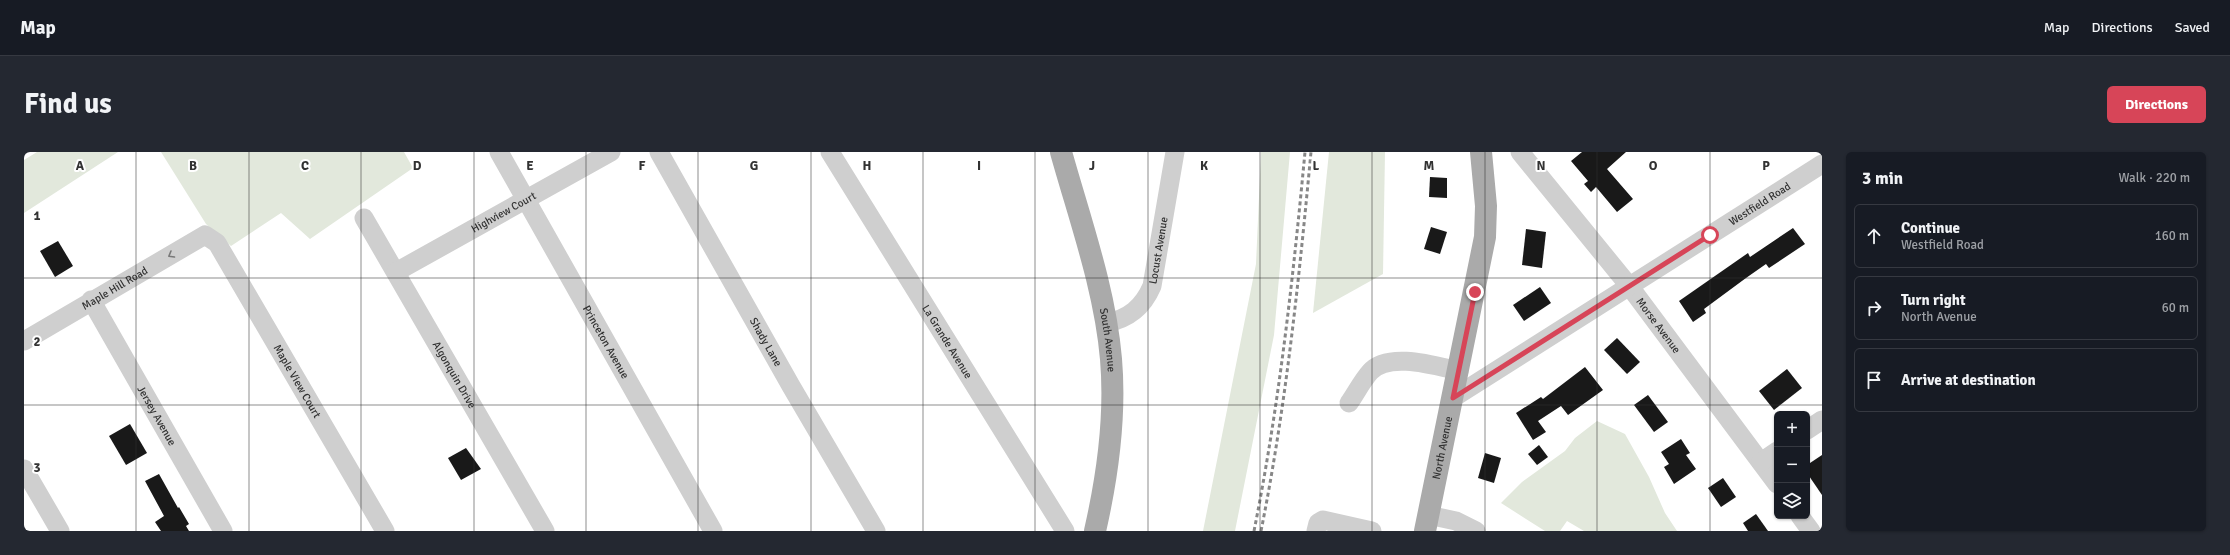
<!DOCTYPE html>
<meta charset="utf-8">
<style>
:root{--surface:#171b24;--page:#242831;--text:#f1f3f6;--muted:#9ea1a6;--line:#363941;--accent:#d74558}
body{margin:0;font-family:Signika,sans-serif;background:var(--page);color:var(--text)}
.controls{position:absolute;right:12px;bottom:12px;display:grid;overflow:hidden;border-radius:6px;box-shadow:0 1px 3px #0004}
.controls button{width:36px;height:36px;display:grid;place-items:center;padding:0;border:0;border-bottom:1px solid var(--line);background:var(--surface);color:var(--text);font:20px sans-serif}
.stop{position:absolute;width:12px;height:12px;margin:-9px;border:3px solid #d74558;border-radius:50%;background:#fff}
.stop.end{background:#d74558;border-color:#fff;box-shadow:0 1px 4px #0008}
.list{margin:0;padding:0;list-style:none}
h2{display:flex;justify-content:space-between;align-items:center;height:52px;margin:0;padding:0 16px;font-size:17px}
h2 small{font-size:13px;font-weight:400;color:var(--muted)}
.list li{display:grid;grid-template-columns:26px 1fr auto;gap:12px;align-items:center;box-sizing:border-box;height:64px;margin:0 8px 8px;padding:0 8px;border:1px solid var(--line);border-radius:6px}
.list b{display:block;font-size:15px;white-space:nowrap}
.list p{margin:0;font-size:13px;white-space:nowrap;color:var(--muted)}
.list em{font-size:13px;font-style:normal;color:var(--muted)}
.icon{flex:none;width:22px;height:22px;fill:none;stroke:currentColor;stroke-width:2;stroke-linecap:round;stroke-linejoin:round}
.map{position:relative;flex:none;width:1798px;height:379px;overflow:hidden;border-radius:6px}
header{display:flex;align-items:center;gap:24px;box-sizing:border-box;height:56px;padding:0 20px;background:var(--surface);border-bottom:1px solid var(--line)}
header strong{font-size:19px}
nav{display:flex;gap:22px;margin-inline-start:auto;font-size:14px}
.intro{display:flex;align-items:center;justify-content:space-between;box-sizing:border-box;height:96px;padding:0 24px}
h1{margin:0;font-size:28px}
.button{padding:10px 18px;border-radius:6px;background:var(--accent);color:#fff;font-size:14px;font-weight:700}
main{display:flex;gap:24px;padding:0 24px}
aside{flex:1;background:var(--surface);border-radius:6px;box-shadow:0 1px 3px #0004}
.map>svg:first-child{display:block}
.green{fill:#e2e8dc}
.building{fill:#191919}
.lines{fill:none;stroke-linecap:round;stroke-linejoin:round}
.minor{stroke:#cfcfcf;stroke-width:19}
.major{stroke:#aaa;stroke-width:22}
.rail{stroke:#878787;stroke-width:3;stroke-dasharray:4 3;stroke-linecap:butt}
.oneway{stroke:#797979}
.route{stroke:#d74558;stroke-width:5}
.grid{fill:none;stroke:#323232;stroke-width:1;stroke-opacity:0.55}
.labels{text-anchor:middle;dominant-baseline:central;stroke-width:4;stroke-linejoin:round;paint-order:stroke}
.street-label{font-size:11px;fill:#323232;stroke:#fff}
.grid-label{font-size:13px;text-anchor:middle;font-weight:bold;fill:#323232;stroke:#fff;stroke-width:4;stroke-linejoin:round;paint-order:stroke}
</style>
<header>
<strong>Map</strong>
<nav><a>Map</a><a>Directions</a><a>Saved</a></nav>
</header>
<div class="intro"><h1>Find us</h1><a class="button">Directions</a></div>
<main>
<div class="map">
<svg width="1798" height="379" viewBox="0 0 1798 379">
<rect width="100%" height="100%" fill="#fff"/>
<g class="green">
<path d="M13,0h81l-94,61v-53z"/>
<path d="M137,0h243l9,16 -103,71 -29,-26 -50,33 -25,-22z"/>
<path d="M1237,0h29l-16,183 -39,196h-32l53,-267z"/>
<path d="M1305,0h56l-2,122 -70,39z"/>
<path d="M1573,269l28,13 24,43 16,36 12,18h-93l-17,-10 -7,10h-15l-44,-28 21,-21 43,-31 10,-13z"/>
</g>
<g class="building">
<path d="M1558,0h44l-19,17 26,30 -16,13 -21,-25 -5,5 -7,-8 4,-3 -17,-20z"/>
<path d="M1406,25l17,1v20l-18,-1z"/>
<path d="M1407,75l16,5 -7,22 -16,-5z"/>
<path d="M1769,76l12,16 -36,24 -3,-4 -20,14 -42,31 2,4 -13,9 -14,-21 69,-48 2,4z"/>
<path d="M1502,77l20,3 -4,36 -20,-3z"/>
<path d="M34,89l15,25 -18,11 -15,-26z"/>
<path d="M1516,135l11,16 -27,18 -11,-16z"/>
<path d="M1593,186l23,24 -13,12 -23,-24z"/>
<path d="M1561,215l18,23 -35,25 -7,-9 -23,15 8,11 -13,8 -17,-27 25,-16 2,2z"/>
<path d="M1763,217l15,19 -28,22 -15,-19z"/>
<path d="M1624,243l20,27 -14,10 -20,-27z"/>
<path d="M106,272l17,29 -21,12 -17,-29z"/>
<path d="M1657,287l9,14 -4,2 10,14 -22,15 -10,-17 5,-3 -8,-12z"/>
<path d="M1515,293l9,12 -11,8 -9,-11z"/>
<path d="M442,296l15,21 -20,11 -13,-22z"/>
<path d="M1461,301l16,5 -7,25 -16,-5z"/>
<path d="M1798,303v40l-15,-22v-8z"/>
<path d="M135,322l19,34 1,-1 10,17 -3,2 3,5h-28l-6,-9 9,-6 -19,-35z"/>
<path d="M1699,326l13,19 -15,10 -13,-19z"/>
<path d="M1732,362l12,17h-20l-5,-8z"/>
</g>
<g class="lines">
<g class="minor">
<path id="s1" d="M475,0l214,379"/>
<path id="s2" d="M635,0l132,234 85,145"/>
<path id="s3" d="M806,0l235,379"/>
<path id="s4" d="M1496,0l110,135 147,197"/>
<path id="s5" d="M340,66l181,313"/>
<path id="s6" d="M372,120l215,-120"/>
<path id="s7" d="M67,148l132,231"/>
<path id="s8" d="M1082,171c23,-4 37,-16 46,-37l23,-134"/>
<path id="s9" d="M0,189l181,-106 12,8 168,288"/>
<path id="s10" d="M1429,246l369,-234"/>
<path d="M1325,251c7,-10 13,-22 21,-31 18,-21 66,-6 89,-1"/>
<path d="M1783,278l15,-10"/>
<path d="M1737,310l16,-11"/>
<path d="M0,317l36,62"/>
<path d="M1404,363l28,6 20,10"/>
<path d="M1776,364l11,15"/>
<path d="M1292,379l2,-8 5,-3 49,11"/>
</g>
<g class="major">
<path id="s11" d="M1037,0c19,68 44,137 50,207 5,58 -3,115 -16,172"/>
<path id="s12" d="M1401,379l60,-294 1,-31 -5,-54"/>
</g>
<g class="rail">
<path d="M1230,379c25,-125 39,-252 51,-379"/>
<path d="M1237,379c25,-125 38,-252 50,-379"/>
</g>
</g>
<defs><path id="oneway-chevron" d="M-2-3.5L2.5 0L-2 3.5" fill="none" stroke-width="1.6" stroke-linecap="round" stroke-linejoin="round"/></defs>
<use class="oneway" href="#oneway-chevron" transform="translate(147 103) rotate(150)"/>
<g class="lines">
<path class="route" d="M1451,140l-22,106 257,-163"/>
</g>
<path class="grid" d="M112,0v379M225,0v379M337,0v379M450,0v379M562,0v379M674,0v379M787,0v379M899,0v379M1011,0v379M1124,0v379M1236,0v379M1348,0v379M1461,0v379M1573,0v379M1686,0v379M0,126h1798M0,253h1798"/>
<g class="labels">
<g class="street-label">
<text stroke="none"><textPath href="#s10" startOffset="363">Westfield Road</textPath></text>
<text stroke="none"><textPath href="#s6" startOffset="123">Highview Court</textPath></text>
<text stroke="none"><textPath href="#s8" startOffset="98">Locust Avenue</textPath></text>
<text stroke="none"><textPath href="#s9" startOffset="105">Maple Hill Road</textPath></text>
<text stroke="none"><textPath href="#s4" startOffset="222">Morse Avenue</textPath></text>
<text stroke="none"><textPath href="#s11" startOffset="194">South Avenue</textPath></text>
<text stroke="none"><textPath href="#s1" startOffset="218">Princeton Avenue</textPath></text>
<text stroke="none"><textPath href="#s2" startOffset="218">Shady Lane</textPath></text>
<text stroke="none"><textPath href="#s3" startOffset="223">La Grande Avenue</textPath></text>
<text stroke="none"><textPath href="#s5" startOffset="181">Algonquin Drive</textPath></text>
<text stroke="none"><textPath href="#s9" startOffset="384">Maple View Court</textPath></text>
<text stroke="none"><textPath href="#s7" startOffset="133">Jersey Avenue</textPath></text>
<text stroke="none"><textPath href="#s12" startOffset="85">North Avenue</textPath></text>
</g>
</g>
<g class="grid-label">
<text x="56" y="18">A</text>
<text x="169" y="18">B</text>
<text x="281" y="18">C</text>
<text x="393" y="18">D</text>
<text x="506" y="18">E</text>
<text x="618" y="18">F</text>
<text x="730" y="18">G</text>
<text x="843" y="18">H</text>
<text x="955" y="18">I</text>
<text x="1068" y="18">J</text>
<text x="1180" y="18">K</text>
<text x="1292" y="18">L</text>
<text x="1405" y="18">M</text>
<text x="1517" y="18">N</text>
<text x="1629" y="18">O</text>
<text x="1742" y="18">P</text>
<text x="13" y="68">1</text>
<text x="13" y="194">2</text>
<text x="13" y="320">3</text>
</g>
</svg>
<div class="controls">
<button>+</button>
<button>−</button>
<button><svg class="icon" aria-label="layers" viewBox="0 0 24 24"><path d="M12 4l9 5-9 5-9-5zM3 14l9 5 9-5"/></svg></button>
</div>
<div class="stop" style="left:1686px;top:83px"></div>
<div class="stop end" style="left:1451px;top:140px"></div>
</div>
<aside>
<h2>3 min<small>Walk · 220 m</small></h2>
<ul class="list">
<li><svg class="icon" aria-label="ahead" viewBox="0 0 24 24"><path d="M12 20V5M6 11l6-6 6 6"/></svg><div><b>Continue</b><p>Westfield Road</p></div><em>160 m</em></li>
<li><svg class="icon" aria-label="right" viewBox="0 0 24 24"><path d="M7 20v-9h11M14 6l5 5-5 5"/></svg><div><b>Turn right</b><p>North Avenue</p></div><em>60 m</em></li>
<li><svg class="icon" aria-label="arrive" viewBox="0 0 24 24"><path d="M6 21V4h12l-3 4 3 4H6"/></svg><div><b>Arrive at destination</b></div></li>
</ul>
</aside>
</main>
